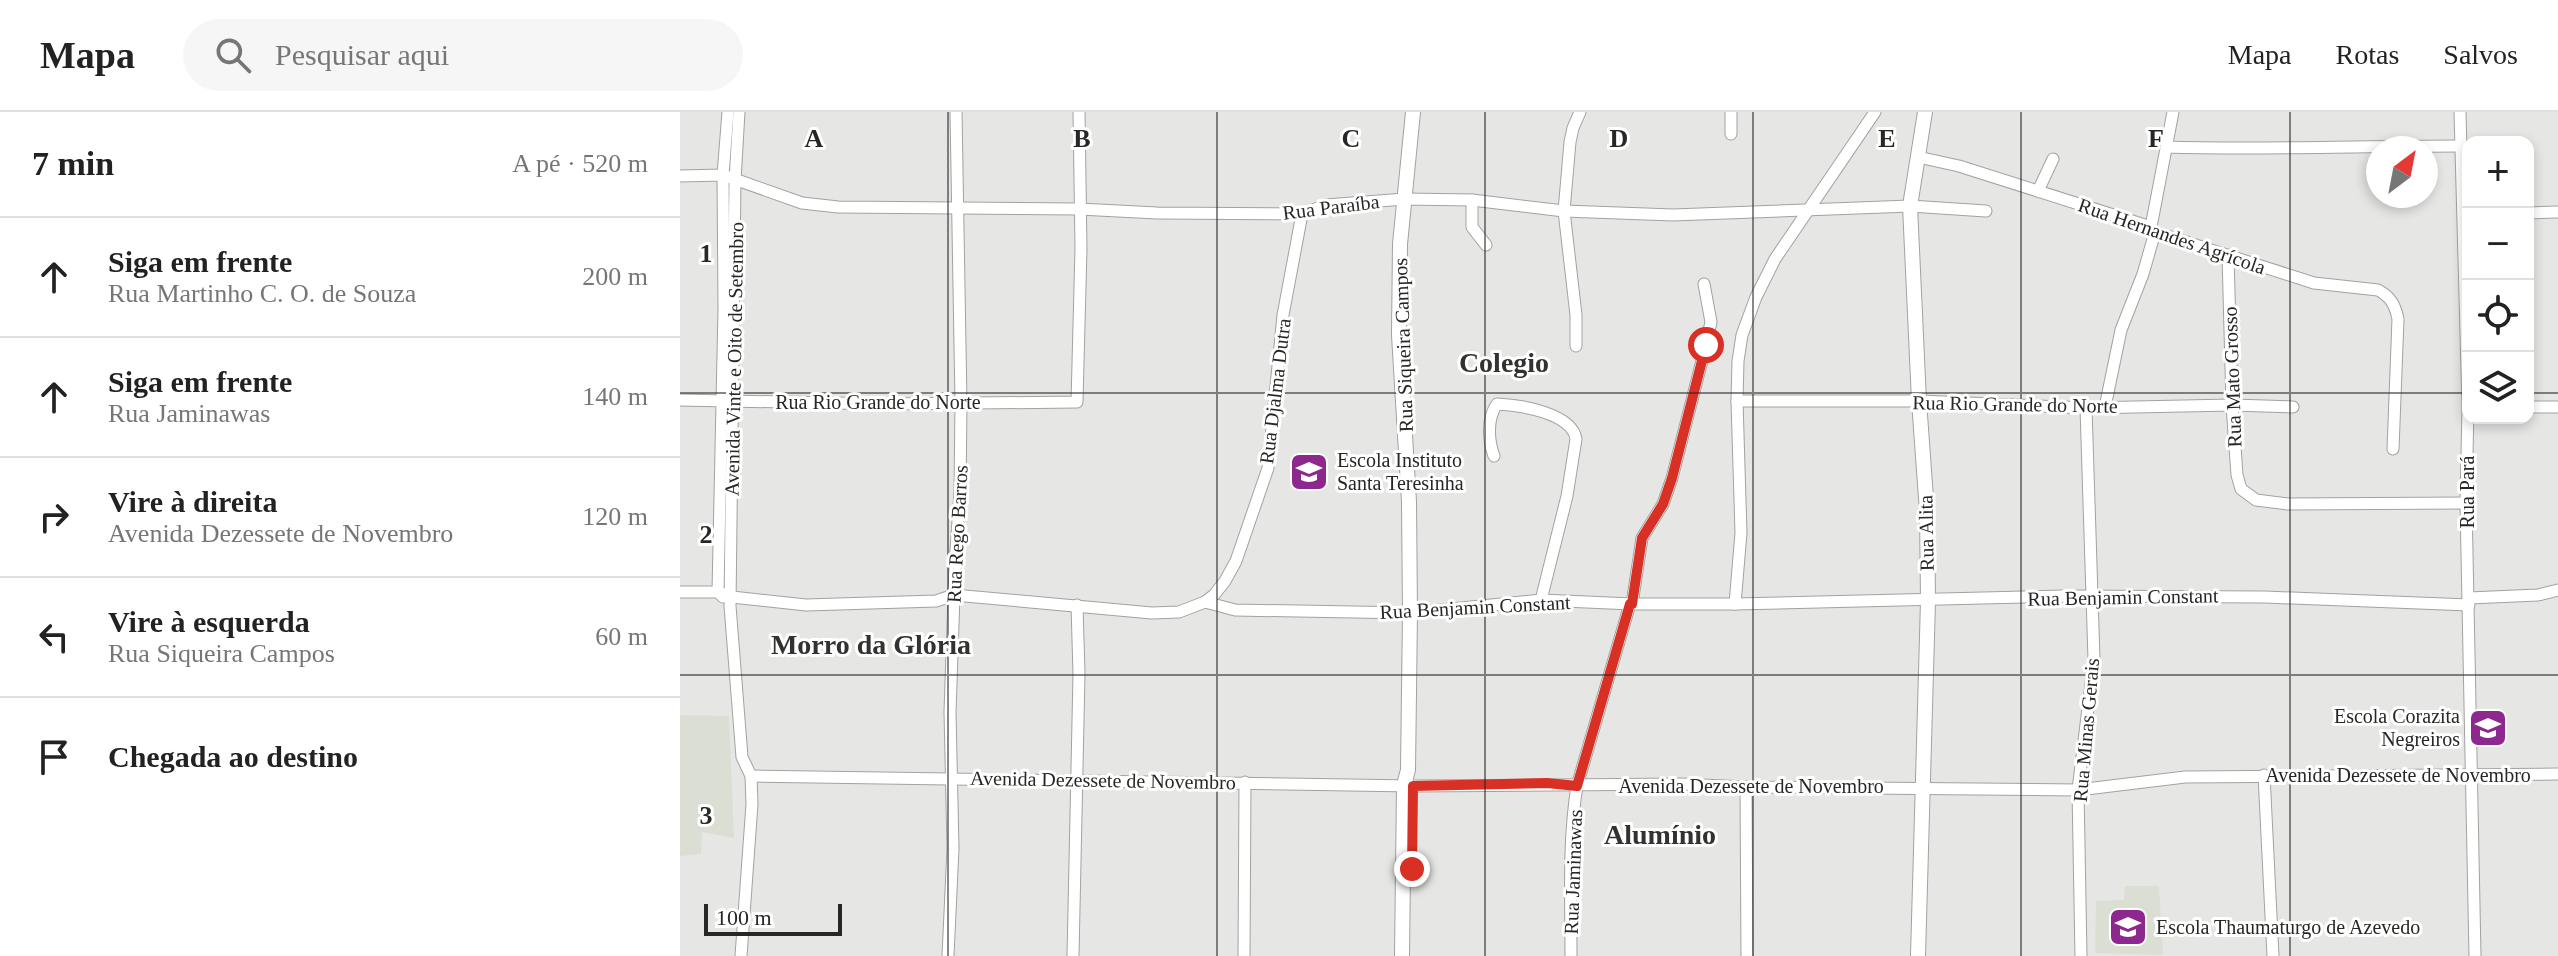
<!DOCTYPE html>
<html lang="pt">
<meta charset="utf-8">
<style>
:root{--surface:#fff;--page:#f6f6f6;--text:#222;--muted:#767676;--line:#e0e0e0}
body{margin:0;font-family:Georgia,serif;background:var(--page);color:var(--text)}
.controls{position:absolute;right:24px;top:24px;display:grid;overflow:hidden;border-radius:16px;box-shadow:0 4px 12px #0003}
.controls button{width:72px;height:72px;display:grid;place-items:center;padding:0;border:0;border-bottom:2px solid var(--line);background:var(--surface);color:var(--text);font:40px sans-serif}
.compass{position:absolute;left:1686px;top:24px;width:72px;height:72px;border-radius:50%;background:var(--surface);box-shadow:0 4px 12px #0003;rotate:32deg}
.scale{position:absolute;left:24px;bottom:20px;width:138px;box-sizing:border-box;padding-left:8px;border:4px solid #272726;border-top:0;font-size:22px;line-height:28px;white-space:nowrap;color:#272726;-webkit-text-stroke:6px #fff;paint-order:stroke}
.stop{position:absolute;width:24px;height:24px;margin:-18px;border:6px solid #d93025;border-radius:50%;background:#fff}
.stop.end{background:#d93025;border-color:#fff;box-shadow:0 2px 8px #0008}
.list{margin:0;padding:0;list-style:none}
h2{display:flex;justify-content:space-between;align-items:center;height:104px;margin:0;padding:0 32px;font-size:34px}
h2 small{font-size:26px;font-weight:400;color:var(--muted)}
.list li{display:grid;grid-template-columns:52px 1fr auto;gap:24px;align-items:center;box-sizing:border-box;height:120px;padding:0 32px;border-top:2px solid var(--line)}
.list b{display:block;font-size:30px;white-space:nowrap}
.list p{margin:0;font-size:26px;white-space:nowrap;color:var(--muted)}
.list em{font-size:26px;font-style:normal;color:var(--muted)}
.icon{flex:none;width:44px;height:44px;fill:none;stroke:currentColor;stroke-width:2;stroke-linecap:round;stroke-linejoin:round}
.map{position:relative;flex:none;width:1878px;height:844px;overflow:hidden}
header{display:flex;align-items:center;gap:48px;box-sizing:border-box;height:112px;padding:0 40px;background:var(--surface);border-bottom:2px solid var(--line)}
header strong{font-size:38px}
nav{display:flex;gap:44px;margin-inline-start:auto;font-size:28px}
.search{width:560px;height:72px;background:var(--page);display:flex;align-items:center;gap:20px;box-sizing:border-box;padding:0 28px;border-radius:44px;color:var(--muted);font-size:30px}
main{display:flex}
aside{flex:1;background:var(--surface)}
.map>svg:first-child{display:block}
.built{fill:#dbded3}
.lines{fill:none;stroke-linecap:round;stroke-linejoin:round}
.minor-casing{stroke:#a2a39f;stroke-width:13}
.tertiary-casing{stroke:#a2a39f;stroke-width:16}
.minor{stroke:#fff;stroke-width:11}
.tertiary{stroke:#fff;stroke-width:14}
.route{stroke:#d93025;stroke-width:10}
.grid{fill:none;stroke:#272726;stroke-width:2;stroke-opacity:0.55}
.labels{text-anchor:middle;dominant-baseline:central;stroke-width:6;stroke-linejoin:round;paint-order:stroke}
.street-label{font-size:20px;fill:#272726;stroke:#fff}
.poi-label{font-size:20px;fill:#272726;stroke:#fff;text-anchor:start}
.district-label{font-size:28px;font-weight:bold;fill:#323230;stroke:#fff}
.grid-label{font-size:26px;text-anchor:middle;font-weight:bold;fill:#272726;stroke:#fff;stroke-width:6;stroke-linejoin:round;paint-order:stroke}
</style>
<header>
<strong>Mapa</strong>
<div class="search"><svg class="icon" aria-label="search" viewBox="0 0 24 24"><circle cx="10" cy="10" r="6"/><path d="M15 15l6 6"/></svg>Pesquisar aqui</div>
<nav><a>Mapa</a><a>Rotas</a><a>Salvos</a></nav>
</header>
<main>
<aside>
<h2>7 min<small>A pé · 520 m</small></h2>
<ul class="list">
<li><svg class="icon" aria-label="ahead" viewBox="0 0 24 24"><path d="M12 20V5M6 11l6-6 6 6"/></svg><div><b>Siga em frente</b><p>Rua Martinho C. O. de Souza</p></div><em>200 m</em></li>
<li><svg class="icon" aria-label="ahead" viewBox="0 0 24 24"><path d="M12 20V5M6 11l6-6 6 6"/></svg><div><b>Siga em frente</b><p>Rua Jaminawas</p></div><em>140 m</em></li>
<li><svg class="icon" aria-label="right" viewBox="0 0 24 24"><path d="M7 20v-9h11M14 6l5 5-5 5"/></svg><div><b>Vire à direita</b><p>Avenida Dezessete de Novembro</p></div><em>120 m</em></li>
<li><svg class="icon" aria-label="left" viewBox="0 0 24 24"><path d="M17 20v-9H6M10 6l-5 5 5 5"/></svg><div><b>Vire à esquerda</b><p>Rua Siqueira Campos</p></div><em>60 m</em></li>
<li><svg class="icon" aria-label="arrive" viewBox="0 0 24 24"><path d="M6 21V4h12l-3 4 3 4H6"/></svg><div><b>Chegada ao destino</b></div></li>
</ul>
</aside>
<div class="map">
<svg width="1878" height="844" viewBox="0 0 1878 844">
<rect width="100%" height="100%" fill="#e6e7e4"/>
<g class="built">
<path d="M0,603l49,1 5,122 -32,-6 -1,22 -21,2z"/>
<path d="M1445,774h34l4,69 -68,-2 1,-52 28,-1z"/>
</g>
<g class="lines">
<defs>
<g id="minor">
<path d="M59,0l-4,68 -5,426 12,151 9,19 1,28 -11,152"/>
<path d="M1780,0l8,295 -2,96 9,453"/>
<path d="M1051,22v-22"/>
<path d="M1486,35c98,3 196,-1 294,-1"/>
<path d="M1238,45l41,9 192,61 4,5 159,51 64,7c13,7 17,15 20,29l-5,130"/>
<path d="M0,64l43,-1 79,28 36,4 241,2 78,4 145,1 24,-9 79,-6 67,1 92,11 109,4 237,-9 76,5"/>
<path d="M1358,79l15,-32"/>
<path d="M792,88v27l14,18"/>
<path d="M1848,101l30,-1"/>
<path d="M1471,115l22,-115"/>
<path d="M1548,143l4,150 5,70 4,14 15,11 32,4 178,-1"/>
<path d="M896,234v-31l-12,-104 6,-69 3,-14 7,-16"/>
<path d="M0,288l205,4 192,-2 4,-154 -2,-136"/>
<path d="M1057,289h182l167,7 146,-3 61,2"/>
<path d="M1425,295l16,-77 22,-56 12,-42"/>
<path d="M1848,295h30"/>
<path d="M814,344c-6,-16 -7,-38 3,-52 23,1 75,9 79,35l-9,57 -26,104"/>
<path d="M0,480h38l14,5 74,8 130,-4 18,-6 198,18 27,-1 26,-10 30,8 175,3 131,-13 91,4h103l329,-8 201,1 204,8"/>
<path d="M43,485l-5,-5 6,-284 -1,-133 5,-63"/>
<path d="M1789,486l69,-3 20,-5"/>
<path d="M525,490l9,-7 11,-14 11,-20 32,-93 15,-153 19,-101"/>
<path d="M952,492l10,-66 21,-34 9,-26 34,-133 5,-23 -7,-38"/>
<path d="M1055,492l6,-71 -4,-132 1,-40 4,-26 14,-38 19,-38 100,-147"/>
<path d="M1584,663l9,181"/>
<path d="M71,664l662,10 268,-2 65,3 332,3 107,-13 373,-3"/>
<path d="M1066,675l1,169"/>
<path d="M268,844l5,-108 -3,-136 5,-146 5,-75 1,-88 -5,-291"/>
<path d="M393,844l6,-282 -2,-69"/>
<path d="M564,844l1,-174"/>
<path d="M891,844c0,-57 -3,-114 6,-170l53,-182"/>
<path d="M1401,844l-3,-166 16,-131 -8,-251"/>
</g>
<g id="tertiary">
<path d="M722,844l2,-171 4,-15 2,-157 -1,-111 -10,-167 1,-91 13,-132"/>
<path d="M1238,844l10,-355 -1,-89 -8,-111 -9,-195 15,-94"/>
</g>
</defs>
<use href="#minor" class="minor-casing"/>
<use href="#tertiary" class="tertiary-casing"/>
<use href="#minor" class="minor"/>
<use href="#tertiary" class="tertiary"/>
</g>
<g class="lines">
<path class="route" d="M732,757l1,-83 134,-3 30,3 53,-182h2l10,-66 21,-34 9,-26 34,-133"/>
</g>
<path class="grid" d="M268,0v844M537,0v844M805,0v844M1073,0v844M1341,0v844M1610,0v844M0,281h1788M1848,281h30M0,563h1878"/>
<defs>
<symbol id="school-square" viewBox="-11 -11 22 22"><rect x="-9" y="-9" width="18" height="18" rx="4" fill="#8d288f" stroke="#fff"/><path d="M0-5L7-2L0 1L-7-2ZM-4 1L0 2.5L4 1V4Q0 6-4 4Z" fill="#fff"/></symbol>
</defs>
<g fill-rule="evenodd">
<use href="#school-square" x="607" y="338" width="44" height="44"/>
<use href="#school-square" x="1786" y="594" width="44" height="44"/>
<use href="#school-square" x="1426" y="793" width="44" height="44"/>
</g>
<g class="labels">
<g class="street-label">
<text transform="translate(651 95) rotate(-7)">Rua Paraíba</text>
<text transform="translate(1492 124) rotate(19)">Rua Hernandes Agrícola</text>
<text transform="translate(723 233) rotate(-92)">Rua Siqueira Campos</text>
<text transform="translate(54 247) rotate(-89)">Avenida Vinte e Oito de Setembro</text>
<text transform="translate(1552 265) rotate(-92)">Rua Mato Grosso</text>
<text transform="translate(595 279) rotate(-83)">Rua Djalma Dutra</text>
<text x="198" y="290">Rua Rio Grande do Norte</text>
<text transform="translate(1335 292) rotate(1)">Rua Rio Grande do Norte</text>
<text transform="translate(1787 380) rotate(-90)">Rua Pará</text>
<text transform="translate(1246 421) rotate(-91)">Rua Alita</text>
<text transform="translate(277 422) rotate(-87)">Rua Rego Barros</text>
<text transform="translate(1443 485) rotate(-1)">Rua Benjamin Constant</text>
<text transform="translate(795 495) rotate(-3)">Rua Benjamin Constant</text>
<text transform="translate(1406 618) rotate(-85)">Rua Minas Gerais</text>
<text x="1718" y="663">Avenida Dezessete de Novembro</text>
<text transform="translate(423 668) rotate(1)">Avenida Dezessete de Novembro</text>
<text x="1071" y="674">Avenida Dezessete de Novembro</text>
<text transform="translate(893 760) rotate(-88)">Rua Jaminawas</text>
</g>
<g class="poi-label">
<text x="657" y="348">Escola Instituto<tspan x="657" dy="23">Santa Teresinha</tspan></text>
<text x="1780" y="604" text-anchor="end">Escola Corazita<tspan x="1780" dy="23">Negreiros</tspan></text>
<text x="1476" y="815">Escola Thaumaturgo de Azevedo</text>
</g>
<g class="district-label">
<text x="824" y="250">Colegio</text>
<text x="191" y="532">Morro da Glória</text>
<text x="980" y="722">Alumínio</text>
</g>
</g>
<g class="grid-label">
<text x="134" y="35">A</text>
<text x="402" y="35">B</text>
<text x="671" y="35">C</text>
<text x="939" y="35">D</text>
<text x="1207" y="35">E</text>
<text x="1476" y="35">F</text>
<text x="26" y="150">1</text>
<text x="26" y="431">2</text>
<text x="26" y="712">3</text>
</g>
</svg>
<div class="controls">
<button>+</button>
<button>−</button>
<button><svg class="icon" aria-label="locate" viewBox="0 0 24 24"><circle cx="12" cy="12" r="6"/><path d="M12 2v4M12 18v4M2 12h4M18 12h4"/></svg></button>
<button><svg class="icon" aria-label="layers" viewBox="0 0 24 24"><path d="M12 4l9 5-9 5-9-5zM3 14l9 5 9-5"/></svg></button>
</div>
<svg class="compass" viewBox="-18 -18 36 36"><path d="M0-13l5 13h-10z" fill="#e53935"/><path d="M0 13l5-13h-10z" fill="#767676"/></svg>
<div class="scale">100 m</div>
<div class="stop" style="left:1026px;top:233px"></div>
<div class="stop end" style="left:732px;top:757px"></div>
</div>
</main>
